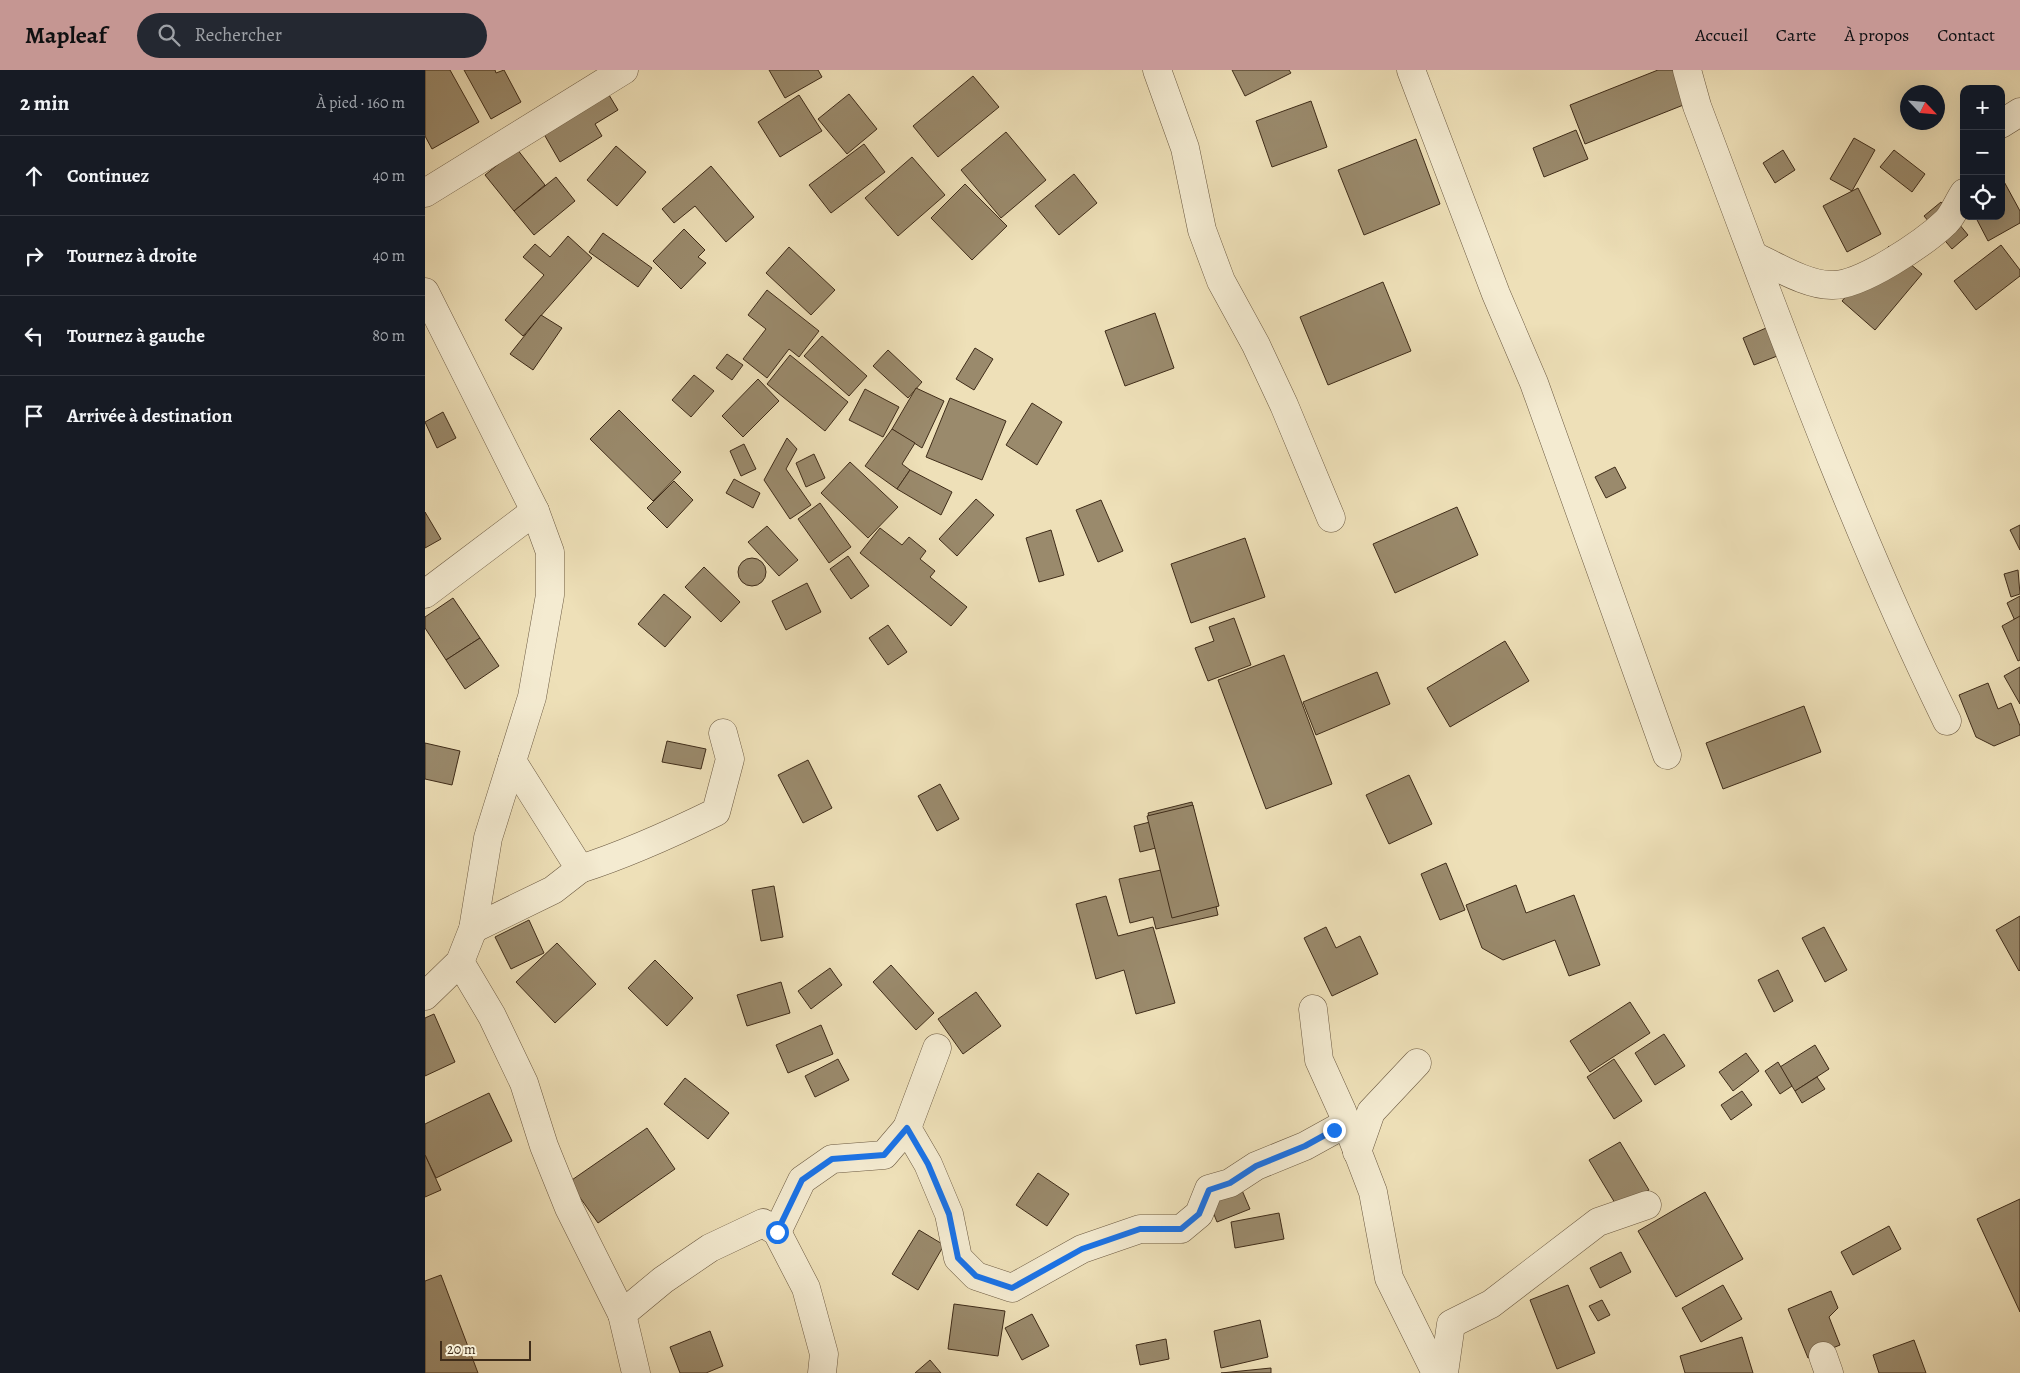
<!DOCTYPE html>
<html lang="fr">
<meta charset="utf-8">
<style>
:root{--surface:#171b24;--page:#242831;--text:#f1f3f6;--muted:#9ea1a6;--line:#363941;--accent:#c59692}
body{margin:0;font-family:Alegreya,serif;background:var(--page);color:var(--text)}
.controls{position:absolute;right:15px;top:15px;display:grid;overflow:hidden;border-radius:10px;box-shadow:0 5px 20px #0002}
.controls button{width:45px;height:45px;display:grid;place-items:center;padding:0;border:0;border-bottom:1px solid var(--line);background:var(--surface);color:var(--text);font:25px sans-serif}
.compass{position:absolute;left:1475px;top:15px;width:45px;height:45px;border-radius:50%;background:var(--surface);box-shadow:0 5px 20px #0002;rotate:116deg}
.scale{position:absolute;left:15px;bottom:12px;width:91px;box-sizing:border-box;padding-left:5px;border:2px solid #3f2c19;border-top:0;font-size:14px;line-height:18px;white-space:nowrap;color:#3f2c19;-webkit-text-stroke:4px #f4ebd1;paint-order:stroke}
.stop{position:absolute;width:15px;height:15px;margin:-11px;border:4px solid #1a73e8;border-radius:50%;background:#fff}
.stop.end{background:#1a73e8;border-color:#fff;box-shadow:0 1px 5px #0008}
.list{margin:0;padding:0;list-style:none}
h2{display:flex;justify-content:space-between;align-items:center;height:65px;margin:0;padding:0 20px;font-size:21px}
h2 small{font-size:16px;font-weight:400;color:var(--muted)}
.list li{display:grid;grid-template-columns:32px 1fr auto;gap:15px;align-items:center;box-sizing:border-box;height:80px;padding:0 20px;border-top:1px solid var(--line)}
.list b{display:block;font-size:19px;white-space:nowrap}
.list em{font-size:16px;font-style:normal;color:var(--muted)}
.icon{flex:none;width:28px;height:28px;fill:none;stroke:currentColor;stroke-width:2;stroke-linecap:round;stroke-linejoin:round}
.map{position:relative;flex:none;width:1595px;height:1303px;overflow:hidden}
header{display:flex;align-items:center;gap:30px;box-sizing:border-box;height:70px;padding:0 25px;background:var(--accent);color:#111}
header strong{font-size:24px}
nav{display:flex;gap:28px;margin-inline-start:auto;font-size:18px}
.search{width:350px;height:45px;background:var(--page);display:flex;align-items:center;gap:12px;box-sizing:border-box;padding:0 18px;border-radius:28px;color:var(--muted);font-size:19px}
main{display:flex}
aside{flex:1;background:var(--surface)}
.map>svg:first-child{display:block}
.building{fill:#9a8a6c;stroke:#3f2c19}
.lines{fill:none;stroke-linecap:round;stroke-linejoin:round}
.minor-casing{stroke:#6b5941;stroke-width:29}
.minor{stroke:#f4ebd1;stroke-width:28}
.route{stroke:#1a73e8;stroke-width:6}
</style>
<header>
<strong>Mapleaf</strong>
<div class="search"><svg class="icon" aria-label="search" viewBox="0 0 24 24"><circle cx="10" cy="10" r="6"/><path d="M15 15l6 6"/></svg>Rechercher</div>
<nav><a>Accueil</a><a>Carte</a><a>À propos</a><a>Contact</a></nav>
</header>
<main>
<aside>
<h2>2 min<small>À pied · 160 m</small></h2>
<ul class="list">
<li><svg class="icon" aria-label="ahead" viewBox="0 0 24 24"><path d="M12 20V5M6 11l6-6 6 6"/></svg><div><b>Continuez</b></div><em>40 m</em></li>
<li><svg class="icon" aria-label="right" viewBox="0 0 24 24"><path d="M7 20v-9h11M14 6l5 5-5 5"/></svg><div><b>Tournez à droite</b></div><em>40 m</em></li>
<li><svg class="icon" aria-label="left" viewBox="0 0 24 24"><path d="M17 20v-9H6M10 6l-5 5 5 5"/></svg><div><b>Tournez à gauche</b></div><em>80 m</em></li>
<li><svg class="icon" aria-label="arrive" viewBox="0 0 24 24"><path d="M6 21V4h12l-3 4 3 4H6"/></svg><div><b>Arrivée à destination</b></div></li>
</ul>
</aside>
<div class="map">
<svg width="1595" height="1303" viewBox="0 0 1595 1303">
<rect width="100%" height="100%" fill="#eee0b8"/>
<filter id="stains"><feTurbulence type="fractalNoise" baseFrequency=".004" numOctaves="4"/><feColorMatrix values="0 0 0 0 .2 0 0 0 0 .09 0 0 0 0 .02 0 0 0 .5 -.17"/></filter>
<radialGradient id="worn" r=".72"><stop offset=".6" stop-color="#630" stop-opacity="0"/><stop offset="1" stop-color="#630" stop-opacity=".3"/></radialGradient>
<g class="building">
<path d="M0,0h25l29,52 -47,27 -7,-13z"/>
<path d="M39,0h31l1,3 8,-3 17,32 -30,17z"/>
<path d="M344,0h49l4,7 -37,21z"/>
<path d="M807,0h57l2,3 -46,23z"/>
<path d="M1233,0h20l13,32 -106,42 -15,-39z"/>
<path d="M548,6l26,31 -61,50 -25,-31z"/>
<path d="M181,20l12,20 -23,14 7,12 -42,26 -19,-33z"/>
<path d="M424,24l28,35 -30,25 -29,-35z"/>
<path d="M374,25l23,36 -42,26 -22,-35z"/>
<path d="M886,31l16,46 -55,20 -16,-46z"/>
<path d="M1151,60l12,29 -44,18 -11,-29z"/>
<path d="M581,62l40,48 -45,38 -40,-48z"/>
<path d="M1429,68l21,12 -23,41 -22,-12z"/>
<path d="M991,69l24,65 -76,31 -26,-65z"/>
<path d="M439,74l21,28 -54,41 -22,-28z"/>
<path d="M191,76l30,26 -29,34 -30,-26z"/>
<path d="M92,79l28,36 -31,26 -29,-36z"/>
<path d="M1358,80l12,20 -20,13 -12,-20z"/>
<path d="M1469,80l31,24 -13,18 -32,-25z"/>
<path d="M487,87l33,38 -47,41 -33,-38z"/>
<path d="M286,96l43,51 -28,25 -31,-36 -21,17 -12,-14z"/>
<path d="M649,104l23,29 -38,32 -24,-29z"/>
<path d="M1576,106l19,35v12l-32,18 -13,-25h26z"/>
<path d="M131,107l19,24 -41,34 -20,-24z"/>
<path d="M540,114l42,42 -35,34 -41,-42z"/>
<path d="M1433,118l23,46 -34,18 -24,-46z"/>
<path d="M1516,132l27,33 -16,14 -28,-33z"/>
<path d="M259,159l21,21 -7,7 8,6 -25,26 -28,-28z"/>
<path d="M178,163l49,35 -14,19 -49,-35z"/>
<path d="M143,166l24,22 -69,78 -18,-16 39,-45 -21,-18 12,-13 15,13z"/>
<path d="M1576,175l19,25v6l-44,34 -22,-29z"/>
<path d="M1464,176l33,28 -47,56 -33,-29z"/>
<path d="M364,177l46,43 -24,25 -45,-42z"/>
<path d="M958,212l28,69 -83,34 -28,-68z"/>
<path d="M342,220l52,41 -20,26 -10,-8 -22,29 -24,-19 23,-30 -18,-14z"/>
<path d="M730,243l19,55 -49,18 -20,-55z"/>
<path d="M116,245l21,13 -29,42 -23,-16z"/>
<path d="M1348,255l12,28 -31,12 -11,-27z"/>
<path d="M397,266l45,40 -18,20 -45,-40z"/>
<path d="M550,278l18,11 -19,31 -18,-11z"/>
<path d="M463,280l34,32 -14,16 -35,-32z"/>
<path d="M302,284l16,11 -11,15 -16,-12z"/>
<path d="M365,285l58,47 -23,29 -58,-47z"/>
<path d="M269,305l20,16 -23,26 -19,-17z"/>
<path d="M333,309l21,22 -36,36 -21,-21z"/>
<path d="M491,318l28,13 -22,47 -30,-19z"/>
<path d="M440,319l34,18 -16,30 -34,-17z"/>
<path d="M525,328l56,23 -24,59 -56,-23z"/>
<path d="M607,333l30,19 -25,43 -31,-20z"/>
<path d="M194,340l62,62 -28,29 -63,-62z"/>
<path d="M18,342l13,26 -19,10 -12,-26z"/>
<path d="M467,359l23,14 -13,21 8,6 -13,19 -32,-23z"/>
<path d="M362,368l10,11 -11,20 25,36 -21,14 -26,-39z"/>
<path d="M319,374l12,25 -15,7 -11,-25z"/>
<path d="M389,384l11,24 -19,9 -10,-24z"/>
<path d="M425,392l48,45 -30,31 -47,-45z"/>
<path d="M1190,397l11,21 -20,10 -11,-21z"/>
<path d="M485,400l42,22 -11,23 -44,-26z"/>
<path d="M309,409l26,14 -7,15 -27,-15z"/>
<path d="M249,411l19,19 -26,28 -20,-20z"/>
<path d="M551,429l18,16 -37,41 -18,-17z"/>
<path d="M676,430l22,51 -25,11 -22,-52z"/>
<path d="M395,433l31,44 -22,16 -31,-44z"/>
<path d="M1032,437l21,48 -83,38 -22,-49z"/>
<path d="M0,442l16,27 -16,9z"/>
<path d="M1595,455v25l-10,-20z"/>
<path d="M342,456l31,34 -19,16 -31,-34z"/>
<path d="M455,458l22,17 7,-8 17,14 -6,8 15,12 -5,6 37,30 -16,19 -91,-73z"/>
<path d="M626,460l13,45 -25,7 -13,-44z"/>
<path d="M820,468l20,59 -74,26 -20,-59z"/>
<path d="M423,486l21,30 -18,13 -21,-30z"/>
<circle cx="327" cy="502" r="14"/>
<path d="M279,497l36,35 -19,20 -36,-35z"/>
<path d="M1593,500l2,24 -9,3 -7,-23z"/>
<path d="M382,513l14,29 -35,18 -14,-29z"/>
<path d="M239,524l27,23 -26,30 -27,-23z"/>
<path d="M1595,526v36l-13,-29z"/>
<path d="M28,528l27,40 -34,22 -21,-32v-11z"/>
<path d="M1595,546v44l-2,1 -16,-35z"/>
<path d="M809,548l17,47 -43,16 -13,-33 19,-7 -5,-14z"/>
<path d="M463,555l19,27 -19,13 -19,-27z"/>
<path d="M55,568l19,28 -34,23 -19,-29z"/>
<path d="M1080,571l24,40 -79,46 -23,-39z"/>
<path d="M859,585l48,129 -66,25 -48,-129z"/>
<path d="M1595,597v37l-16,-28z"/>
<path d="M952,602l13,32 -74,31 -13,-33z"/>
<path d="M1563,613l10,26 13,-6 9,23v9l-26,11 -18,-9 -17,-42z"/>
<path d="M1379,636l17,46 -98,37 -17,-46z"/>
<path d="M242,671l39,8 -5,20 -39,-7z"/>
<path d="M0,673l35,8 -8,34 -27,-6z"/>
<path d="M383,690l24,48 -29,15 -25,-48z"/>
<path d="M984,705l23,49 -43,20 -23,-49z"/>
<path d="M515,714l19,35 -22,12 -19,-35z"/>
<path d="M767,732l26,113 -62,14 -3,-12 -23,6 -11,-44 42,-9 -5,-22 -16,4 -6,-26 16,-4 -2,-9z"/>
<path d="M768,735l26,101 -47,12 -25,-102z"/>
<path d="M1021,793l19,47 -25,10 -19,-46z"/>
<path d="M1091,815l10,28 48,-18 26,70 -31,11 -14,-36 -52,20 -21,-12 -16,-43z"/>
<path d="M349,816l9,51 -22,4 -9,-51z"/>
<path d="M681,826l12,40 35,-9 22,76 -39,11 -12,-44 -28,9 -20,-75z"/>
<path d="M1595,846v54l-1,1 -23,-41z"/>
<path d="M104,850l15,33 -33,16 -16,-32z"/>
<path d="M901,857l10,21 24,-12 18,38 -46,22 -28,-58z"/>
<path d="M1399,857l23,43 -22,12 -23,-44z"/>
<path d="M132,873l39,41 -41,39 -39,-41z"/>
<path d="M230,890l38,38 -26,28 -39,-38z"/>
<path d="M466,895l43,48 -18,17 -43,-48z"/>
<path d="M405,898l12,17 -31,24 -13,-18z"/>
<path d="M1353,900l15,31 -19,11 -16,-32z"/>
<path d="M356,912l9,31 -43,13 -10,-31z"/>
<path d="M551,922l25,34 -38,28 -25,-35z"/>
<path d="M1205,932l20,31 -60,39 -20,-31z"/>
<path d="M9,944l21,48 -30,14v-58z"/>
<path d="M396,955l12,29 -45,19 -12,-28z"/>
<path d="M1239,964l21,32 -30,19 -20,-32z"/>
<path d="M1390,975l14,24 -34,22 -15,-24z"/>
<path d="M1321,983l13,18 -26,20 -14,-19z"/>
<path d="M413,989l11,21 -34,17 -10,-21z"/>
<path d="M1189,989l28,42 -28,18 -27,-42z"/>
<path d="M1353,992l14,24 -12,8 -15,-23z"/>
<path d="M1392,1007l8,12 -23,14 -7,-12z"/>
<path d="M260,1008l44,35 -21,26 -44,-35z"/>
<path d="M1317,1021l10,14 -21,15 -10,-15z"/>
<path d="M64,1023l23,48 -76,37 -11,-23v-31z"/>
<path d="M222,1058l28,41 -77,54 -29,-41z"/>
<path d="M1195,1072l29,48 -31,18 -29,-48z"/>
<path d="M0,1085l16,35 -16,7z"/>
<path d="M613,1103l31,21 -22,32 -31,-21z"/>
<path d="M816,1118l9,21 -33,13 -8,-20z"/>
<path d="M1280,1122l38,67 -67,38 -38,-66z"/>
<path d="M1595,1129v113l-43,-93z"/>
<path d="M854,1143l5,26 -49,9 -4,-26z"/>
<path d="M1464,1156l12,23 -48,26 -12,-23z"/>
<path d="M494,1160l25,15 -26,45 -26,-16z"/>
<path d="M1196,1182l10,20 -31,16 -10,-20z"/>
<path d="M16,1205l37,98h-53v-92z"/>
<path d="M1143,1215l27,68 -38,16 -27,-69z"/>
<path d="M1298,1215l19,34 -41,23 -19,-34z"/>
<path d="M1406,1221l7,17 -9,9 11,28 -32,13 -20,-49z"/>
<path d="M1177,1230l8,15 -12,6 -9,-15z"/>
<path d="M529,1234l51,7 -7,45 -50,-7z"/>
<path d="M607,1244l17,32 -27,14 -17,-32z"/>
<path d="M835,1250l8,37 -47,11 -7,-37z"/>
<path d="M285,1261l13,35 -17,7h-26l-10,-26z"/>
<path d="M1317,1267l11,36h-68l-5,-17z"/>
<path d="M741,1269l3,20 -29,6 -4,-20z"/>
<path d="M1489,1270l12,33h-47l-6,-18z"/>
<path d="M505,1290l11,13h-26z"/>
<path d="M846,1298v5h-50z"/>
</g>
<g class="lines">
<defs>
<g id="minor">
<path d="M732,0l28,78 17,82 19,51 35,64 28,60 47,113"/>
<path d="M986,0l85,224 38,89 133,372"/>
<path d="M1262,0l10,36c78,207 153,417 250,615"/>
<path d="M1576,54l19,-12"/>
<path d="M0,123l199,-123"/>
<path d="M1329,186c22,10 54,30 79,29 29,0 91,-42 113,-63 7,-7 12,-20 18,-29"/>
<path d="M0,222l110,219 15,41v43l-18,102 -44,141 -15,91 -13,33 -35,34"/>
<path d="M0,524l110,-83"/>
<path d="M155,799c47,-15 91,-35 136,-57l14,-53 -7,-26"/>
<path d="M48,859l80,-39 27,-21 -68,-108"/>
<path d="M35,892l32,54 32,67 20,63 25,62 53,106 41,-34 47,-32 53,-25 14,9 29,56 18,66 -2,19"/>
<path d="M888,939l6,51 23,51 31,81 16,86 47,95"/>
<path d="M482,1058l30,-80"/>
<path d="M932,1082l14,-40 46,-49"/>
<path d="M352,1162l25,-52 30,-21 52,-4 23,-27 21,36 21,50 9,44 18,18 36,12 70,-39 58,-20h41l18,-15 10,-25 21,-6 26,-17 49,-20 29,-16 14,-3"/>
<path d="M197,1244l14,59"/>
<path d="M1398,1286l6,17"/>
<path d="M1019,1303l7,-49 40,-20 107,-82 49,-17"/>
</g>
</defs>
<use href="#minor" class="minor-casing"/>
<use href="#minor" class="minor"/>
</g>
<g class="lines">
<path class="route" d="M352,1162l25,-52 30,-21 52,-4 23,-27 21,36 21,50 9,44 18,18 36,12 70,-39 58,-20h41l18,-15 10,-24 21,-7 26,-17 49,-20 29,-16"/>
</g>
<rect width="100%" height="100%" filter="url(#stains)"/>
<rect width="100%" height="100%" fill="url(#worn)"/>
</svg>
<div class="controls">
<button>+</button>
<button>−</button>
<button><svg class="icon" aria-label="locate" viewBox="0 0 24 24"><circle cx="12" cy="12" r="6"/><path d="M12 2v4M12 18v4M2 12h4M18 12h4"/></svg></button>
</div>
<svg class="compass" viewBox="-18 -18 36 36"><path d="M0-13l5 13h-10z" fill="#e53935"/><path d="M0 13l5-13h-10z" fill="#9ea1a6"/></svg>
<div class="scale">20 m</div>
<div class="stop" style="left:352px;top:1162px"></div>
<div class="stop end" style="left:909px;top:1060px"></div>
</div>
</main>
